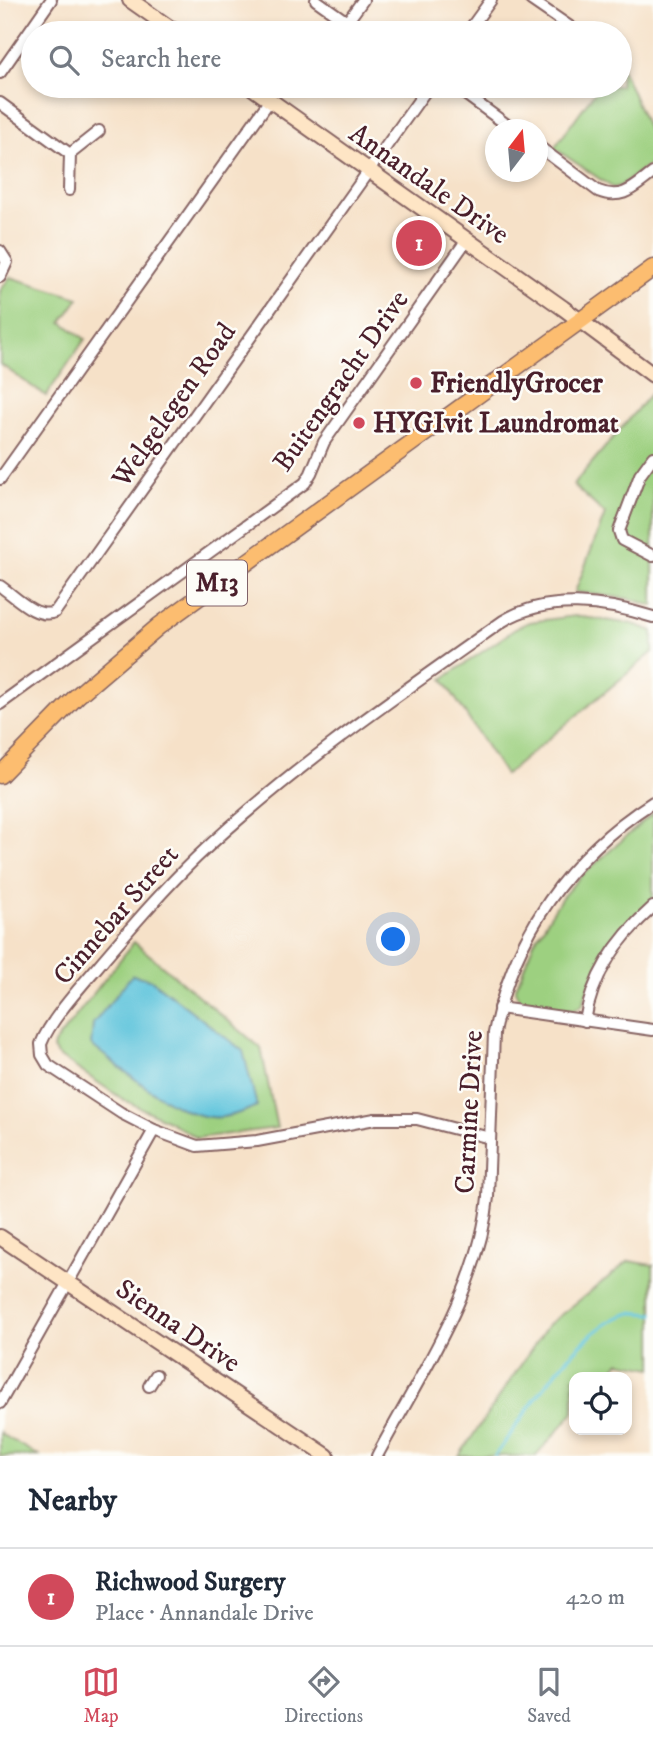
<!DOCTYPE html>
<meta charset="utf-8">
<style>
:root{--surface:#fff;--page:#f2f2f3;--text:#1f2937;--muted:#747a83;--line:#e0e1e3;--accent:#d1495b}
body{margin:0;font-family:"IM FELL DW Pica",serif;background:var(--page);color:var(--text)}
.controls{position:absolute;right:21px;bottom:21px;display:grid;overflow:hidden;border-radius:14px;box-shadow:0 4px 10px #0003}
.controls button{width:63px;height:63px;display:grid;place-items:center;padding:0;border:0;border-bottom:2px solid var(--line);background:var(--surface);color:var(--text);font:35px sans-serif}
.compass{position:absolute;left:485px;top:119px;width:63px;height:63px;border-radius:50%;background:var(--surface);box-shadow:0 4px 10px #0003;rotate:16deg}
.you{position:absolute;left:394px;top:940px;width:24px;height:24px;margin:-18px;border:5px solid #fff;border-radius:50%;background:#1a73e8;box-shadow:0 0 0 10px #1a73e833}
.badge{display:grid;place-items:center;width:46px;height:46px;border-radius:50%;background:var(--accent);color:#fff;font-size:23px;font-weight:700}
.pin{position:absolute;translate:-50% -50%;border:4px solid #fff;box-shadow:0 2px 7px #0006}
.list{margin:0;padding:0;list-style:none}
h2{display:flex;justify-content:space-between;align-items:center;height:91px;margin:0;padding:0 28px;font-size:30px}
h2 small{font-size:23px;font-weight:400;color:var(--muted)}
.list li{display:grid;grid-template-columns:46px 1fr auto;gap:21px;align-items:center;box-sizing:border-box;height:98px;padding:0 28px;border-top:2px solid var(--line)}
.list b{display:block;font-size:26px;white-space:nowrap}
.list p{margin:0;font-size:23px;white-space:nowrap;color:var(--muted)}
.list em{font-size:23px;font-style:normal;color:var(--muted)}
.icon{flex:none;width:38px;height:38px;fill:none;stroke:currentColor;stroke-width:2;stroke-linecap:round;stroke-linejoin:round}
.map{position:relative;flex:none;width:653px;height:1456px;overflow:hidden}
.search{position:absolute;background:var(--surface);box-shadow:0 4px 10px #0003;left:21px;right:21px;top:21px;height:77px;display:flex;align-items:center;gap:18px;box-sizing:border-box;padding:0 24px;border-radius:38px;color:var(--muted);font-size:26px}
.sheet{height:189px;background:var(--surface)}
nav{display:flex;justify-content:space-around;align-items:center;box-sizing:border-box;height:98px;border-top:2px solid var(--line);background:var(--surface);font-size:19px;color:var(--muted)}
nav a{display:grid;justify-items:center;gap:4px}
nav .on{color:var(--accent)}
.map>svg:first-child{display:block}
.green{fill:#9dd080;stroke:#747856;stroke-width:2}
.water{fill:#5ec4dc;stroke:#547284;stroke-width:2}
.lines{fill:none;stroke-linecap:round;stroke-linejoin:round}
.stream{stroke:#5ec4dc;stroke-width:3.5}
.street-casing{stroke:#866362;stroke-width:14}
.secondary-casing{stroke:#866362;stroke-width:18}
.primary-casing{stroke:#866362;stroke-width:19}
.street{stroke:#fff;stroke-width:10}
.secondary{stroke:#fee5c5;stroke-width:14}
.primary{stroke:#fcbd6f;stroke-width:16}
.poi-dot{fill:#d1495b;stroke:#fdfcf7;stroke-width:2.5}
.labels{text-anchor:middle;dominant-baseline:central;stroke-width:5;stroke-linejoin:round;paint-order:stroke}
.shield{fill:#fdfcf7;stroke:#806168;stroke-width:2}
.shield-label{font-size:26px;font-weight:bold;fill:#4a1f2b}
.street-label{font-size:28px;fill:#4a1f2b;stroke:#fdfcf7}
.poi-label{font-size:28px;font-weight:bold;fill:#4a1f2b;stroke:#fdfcf7;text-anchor:start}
</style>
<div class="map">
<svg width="653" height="1456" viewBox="0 0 653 1456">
<rect width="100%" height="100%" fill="#fdfcf7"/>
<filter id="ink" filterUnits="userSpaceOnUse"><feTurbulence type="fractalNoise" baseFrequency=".0143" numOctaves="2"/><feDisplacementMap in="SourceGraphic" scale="14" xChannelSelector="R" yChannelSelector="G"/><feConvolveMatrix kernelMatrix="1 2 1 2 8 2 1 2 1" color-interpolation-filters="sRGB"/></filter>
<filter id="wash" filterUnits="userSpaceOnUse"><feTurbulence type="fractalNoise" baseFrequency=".00686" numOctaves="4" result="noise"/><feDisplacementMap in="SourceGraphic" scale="28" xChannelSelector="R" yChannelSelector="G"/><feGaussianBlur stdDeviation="1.57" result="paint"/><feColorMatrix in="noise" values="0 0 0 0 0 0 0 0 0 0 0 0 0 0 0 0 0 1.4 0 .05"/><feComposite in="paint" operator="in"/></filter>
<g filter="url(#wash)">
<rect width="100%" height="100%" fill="#f6e1c8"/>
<g class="green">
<path d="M621,66l32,75v21l-33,24 -7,2 -59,-40 45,-62h21z"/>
<path d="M10,277l69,21 -17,24 23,17 -39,57 -46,-32v-73z"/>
<path d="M651,393l2,2v211l-22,-7 -56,-7 30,-78 -32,-29z"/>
<path d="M575,616l58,8 20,7v21l-148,123 -62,-96 75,-52 11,-5z"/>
<path d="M653,813v88c-33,29 -58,62 -71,105l-10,4 -46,-6 -6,-3 -5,-11 19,-48 28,-45 17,-19z"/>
<path d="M134,942l127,106 16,80 -80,10 -29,-17 -44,-21 -67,-45 -4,-6 1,-5z"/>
<path d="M629,1261l24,4v103l-34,-6 -14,15h-31v35l-38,44h-77l89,-131z"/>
<path d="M0,1432l3,3 36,21h-39z"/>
</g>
<path class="water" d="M132,975l18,4 93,72 14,55c-13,6 -33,13 -47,11 -39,-4 -88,-49 -119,-72l2,-21z"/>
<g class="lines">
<path class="stream" d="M495,1456c30,-41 85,-132 136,-143 7,-1 15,1 22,1"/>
</g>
</g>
<g filter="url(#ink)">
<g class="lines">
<defs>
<g id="street">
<path d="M316,0l31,22 16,-22"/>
<path d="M531,0l48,33"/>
<path d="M467,33l24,-33"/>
<path d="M0,73l51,-73"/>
<path d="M454,86l60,44"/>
<path d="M0,103l70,51"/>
<path d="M538,146l60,45c25,10 36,-4 55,-18"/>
<path d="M69,190l1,-36 29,-23"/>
<path d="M0,251l7,11 -7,15"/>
<path d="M653,457l-13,18 -21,56 3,9 31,16"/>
<path d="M0,479l270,-379"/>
<path d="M0,586c15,10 36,34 55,26l374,-526"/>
<path d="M0,704l305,-221 6,-10 13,-31 142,-201"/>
<path d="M499,1008l154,22"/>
<path d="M585,1021c7,-47 33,-83 68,-114"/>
<path d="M490,1138l-73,-19h-42l-118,22 -60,5 -43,-16 -33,-17 -73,-48 -6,-10 -1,-11c10,-26 45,-63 63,-85 30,-35 60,-70 93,-102 93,-88 201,-162 306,-236 44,-27 103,-19 150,-4"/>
<path d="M149,1386l7,-11"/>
<path d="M0,1403l154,-273"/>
<path d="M377,1456c43,-81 102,-166 111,-259l6,-164c19,-98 75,-177 159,-231"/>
</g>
<g id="secondary">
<path d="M130,0l47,33"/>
<path d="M250,86l313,222 90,67"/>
<path d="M0,1237l327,219"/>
</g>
<path id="primary" d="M0,775l77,-79 82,-70 494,-358"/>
</defs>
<use href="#street" class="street-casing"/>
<use href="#secondary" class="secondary-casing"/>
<use href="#primary" class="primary-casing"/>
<use href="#street" class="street"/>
<use href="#secondary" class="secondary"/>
<use href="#primary" class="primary"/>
</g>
</g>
<g class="poi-dot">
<circle cx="416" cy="383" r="7"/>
<circle cx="359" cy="423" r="7"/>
</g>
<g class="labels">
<rect class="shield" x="187" y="560.5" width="60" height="45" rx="5"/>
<g class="shield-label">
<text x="217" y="583">M13</text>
</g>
<g class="street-label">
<text transform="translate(429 184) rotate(35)">Annandale Drive</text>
<text transform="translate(341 381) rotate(-55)">Buitengracht Drive</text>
<text transform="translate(174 405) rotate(-55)">Welgelegen Road</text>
<text transform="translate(116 915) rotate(-49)">Cinnebar Street</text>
<text transform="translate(469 1112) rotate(-87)">Carmine Drive</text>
<text transform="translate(178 1326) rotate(34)">Sienna Drive</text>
</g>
<g class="poi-label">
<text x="430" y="383">FriendlyGrocer</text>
<text x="373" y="423">HYGIvit Laundromat</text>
</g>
</g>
</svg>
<div class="controls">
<button><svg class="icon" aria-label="locate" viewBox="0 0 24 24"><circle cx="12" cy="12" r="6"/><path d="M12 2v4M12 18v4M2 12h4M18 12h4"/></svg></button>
</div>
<svg class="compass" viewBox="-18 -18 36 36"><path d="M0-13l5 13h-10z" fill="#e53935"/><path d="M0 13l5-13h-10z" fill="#747a83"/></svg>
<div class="you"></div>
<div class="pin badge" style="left:419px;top:243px">1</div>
<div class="search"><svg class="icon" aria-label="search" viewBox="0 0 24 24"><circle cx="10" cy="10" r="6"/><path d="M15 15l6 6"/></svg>Search here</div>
</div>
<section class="sheet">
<h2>Nearby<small></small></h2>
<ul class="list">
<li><span class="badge">1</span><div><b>Richwood Surgery</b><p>Place · Annandale Drive</p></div><em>420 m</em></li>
</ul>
</section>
<nav>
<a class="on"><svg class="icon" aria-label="map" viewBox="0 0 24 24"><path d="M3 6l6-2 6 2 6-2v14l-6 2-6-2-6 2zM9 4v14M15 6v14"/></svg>Map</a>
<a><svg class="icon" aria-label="directions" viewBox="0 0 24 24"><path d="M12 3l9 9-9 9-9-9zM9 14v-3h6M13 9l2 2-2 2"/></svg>Directions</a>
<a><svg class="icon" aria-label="saved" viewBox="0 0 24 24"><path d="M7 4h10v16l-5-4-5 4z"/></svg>Saved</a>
</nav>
